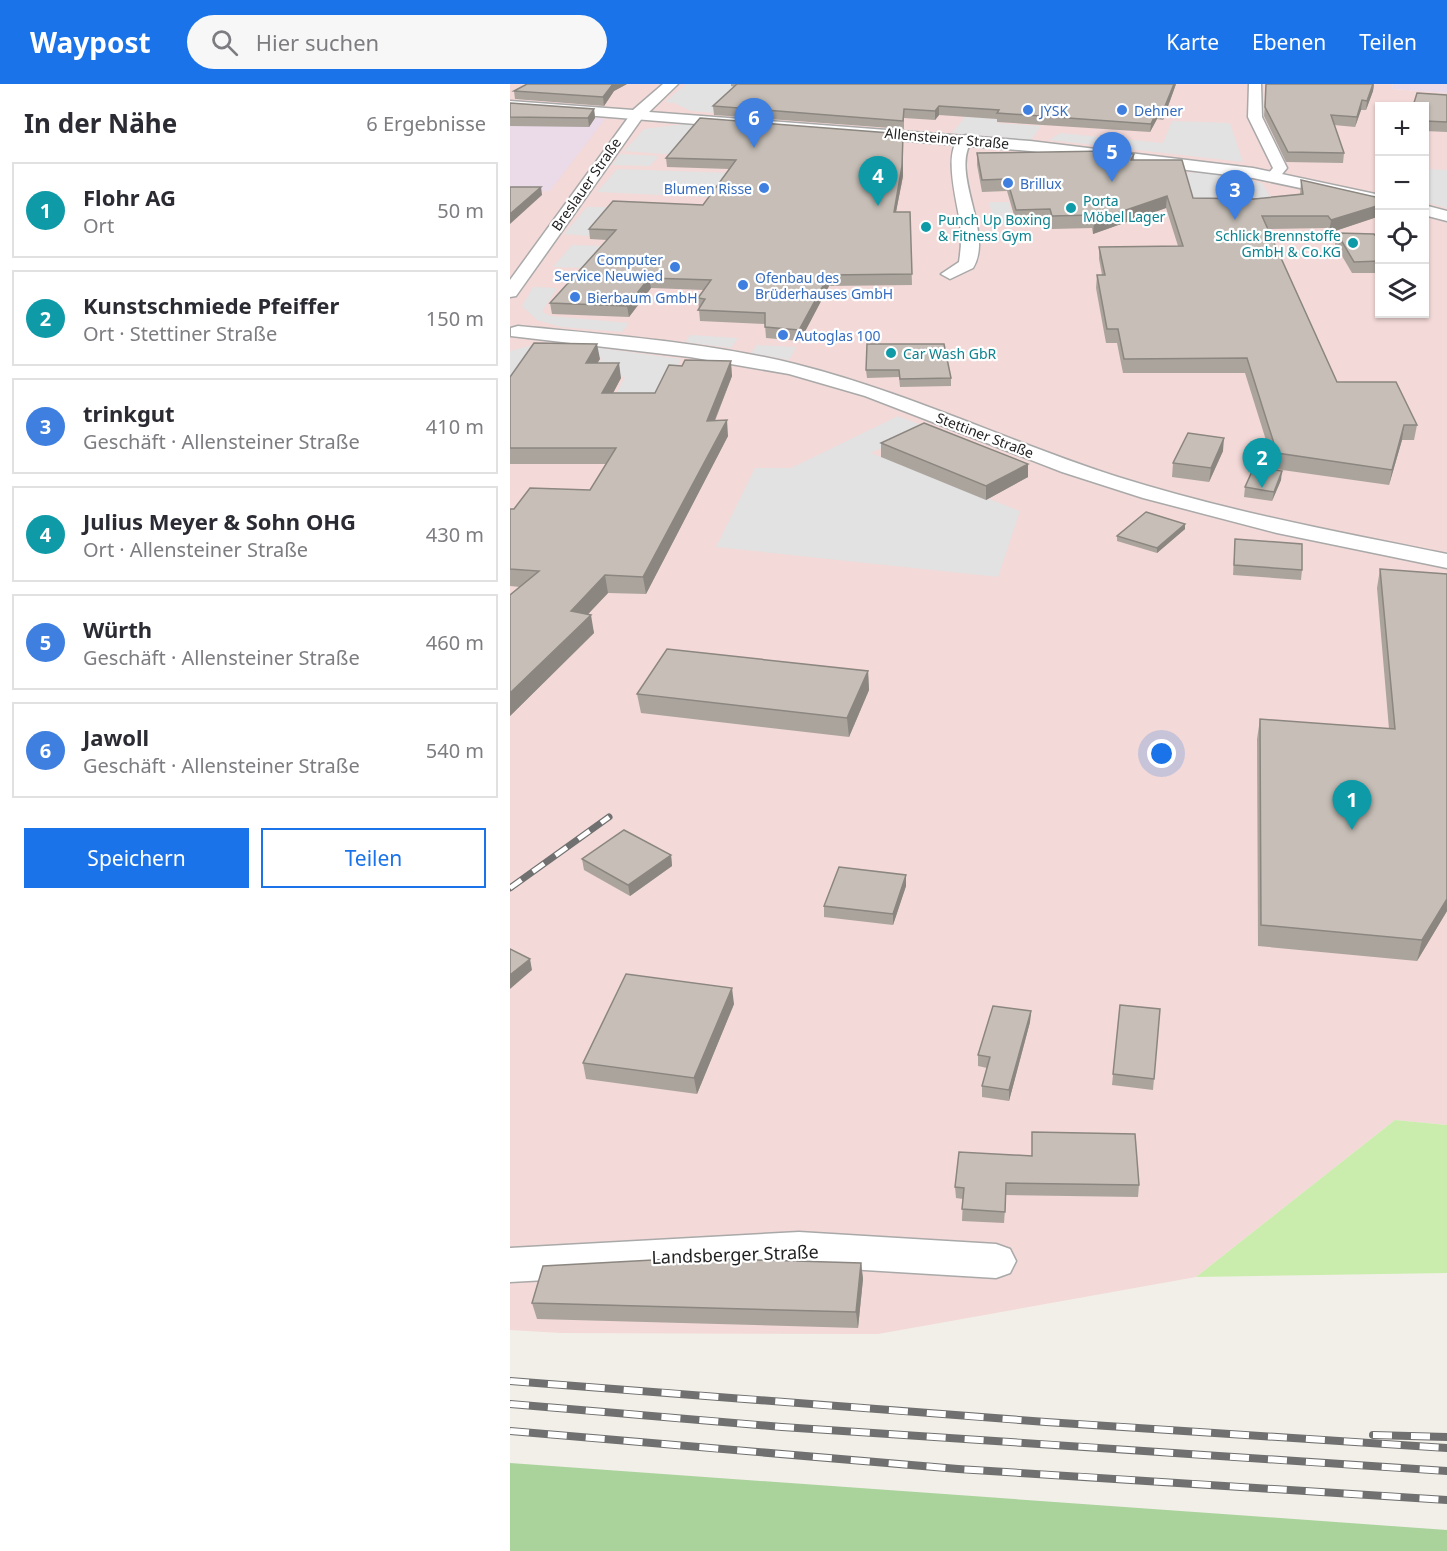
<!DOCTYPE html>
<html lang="de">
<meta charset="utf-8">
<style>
:root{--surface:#fff;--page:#f7f7f7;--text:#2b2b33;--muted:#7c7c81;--line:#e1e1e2;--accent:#1a73e8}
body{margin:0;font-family:"Noto Sans",sans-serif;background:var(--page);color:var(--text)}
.controls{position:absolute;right:18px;top:18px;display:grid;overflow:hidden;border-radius:0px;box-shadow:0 2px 4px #0004}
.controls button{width:54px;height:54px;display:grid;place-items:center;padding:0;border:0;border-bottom:2px solid var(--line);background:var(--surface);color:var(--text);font:30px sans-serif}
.you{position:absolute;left:652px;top:670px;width:21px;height:21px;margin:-15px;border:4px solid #fff;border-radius:50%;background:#1a73e8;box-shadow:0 0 0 9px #1a73e833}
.badge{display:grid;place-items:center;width:39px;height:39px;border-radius:50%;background:var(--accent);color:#fff;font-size:20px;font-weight:700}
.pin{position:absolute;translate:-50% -50px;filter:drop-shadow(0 2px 3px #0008)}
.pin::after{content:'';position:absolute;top:32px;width:21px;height:18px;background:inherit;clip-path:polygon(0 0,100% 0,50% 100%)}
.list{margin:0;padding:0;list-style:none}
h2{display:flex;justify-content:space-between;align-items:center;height:78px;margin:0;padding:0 24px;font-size:26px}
h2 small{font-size:20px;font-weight:400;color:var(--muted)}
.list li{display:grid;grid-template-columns:39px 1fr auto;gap:18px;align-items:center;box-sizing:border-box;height:96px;margin:0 12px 12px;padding:0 12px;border:2px solid var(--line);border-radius:0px}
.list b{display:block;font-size:22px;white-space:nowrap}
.list p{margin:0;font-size:20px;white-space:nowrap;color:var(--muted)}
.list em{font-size:20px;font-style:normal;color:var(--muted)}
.actions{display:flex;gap:12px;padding:18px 24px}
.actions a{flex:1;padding:14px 0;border:2px solid var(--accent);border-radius:0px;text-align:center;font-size:21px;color:var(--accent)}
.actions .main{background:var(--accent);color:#fff}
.icon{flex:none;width:33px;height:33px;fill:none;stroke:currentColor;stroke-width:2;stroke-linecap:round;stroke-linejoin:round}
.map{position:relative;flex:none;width:937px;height:1467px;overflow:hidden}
header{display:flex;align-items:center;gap:36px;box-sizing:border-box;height:84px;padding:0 30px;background:var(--accent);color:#fff}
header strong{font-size:28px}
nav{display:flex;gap:33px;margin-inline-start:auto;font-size:21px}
.search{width:420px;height:54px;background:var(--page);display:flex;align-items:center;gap:15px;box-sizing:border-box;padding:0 21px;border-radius:33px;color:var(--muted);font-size:22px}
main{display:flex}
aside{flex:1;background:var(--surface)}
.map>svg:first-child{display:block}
.commercial{fill:#f3d9d7;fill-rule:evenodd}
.industrial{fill:#ebdae7}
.grass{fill:#caedad}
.forest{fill:#aad39c}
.parking{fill:#e2e2e2}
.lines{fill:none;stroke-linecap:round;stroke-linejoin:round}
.minor-casing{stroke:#a9a9a9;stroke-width:3}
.tertiary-casing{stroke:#a9a9a9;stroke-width:3}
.minor{fill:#fff;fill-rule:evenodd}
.tertiary{fill:#fff;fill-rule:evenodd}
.rail-far1-casing{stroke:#707070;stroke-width:7}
.rail-casing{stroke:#707070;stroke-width:8}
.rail-far1{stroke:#fff;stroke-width:4.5;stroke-dasharray:14;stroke-linecap:butt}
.rail{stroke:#fff;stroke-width:6;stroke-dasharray:19;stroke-linecap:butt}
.wall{fill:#aba49d}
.shaded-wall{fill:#8b8680}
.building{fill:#c7bfb7;stroke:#8b8680;stroke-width:1.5}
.shop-dot{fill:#3f7fe0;stroke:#fff;stroke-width:2}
.culture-dot{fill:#0f9aa8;stroke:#fff;stroke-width:2}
.labels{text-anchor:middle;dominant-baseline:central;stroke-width:4.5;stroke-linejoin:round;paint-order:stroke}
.far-shop-label{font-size:14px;fill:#366cbe;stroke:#fff;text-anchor:start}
.far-street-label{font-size:14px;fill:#222;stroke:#fff}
.far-culture-label{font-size:14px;fill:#0d838f;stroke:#fff;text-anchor:start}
.near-street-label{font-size:18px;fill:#222;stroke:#fff}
</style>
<header>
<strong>Waypost</strong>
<div class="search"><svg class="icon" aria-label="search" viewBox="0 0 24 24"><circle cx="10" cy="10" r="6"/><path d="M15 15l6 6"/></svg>Hier suchen</div>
<nav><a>Karte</a><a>Ebenen</a><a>Teilen</a></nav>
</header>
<main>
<aside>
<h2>In der Nähe<small>6 Ergebnisse</small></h2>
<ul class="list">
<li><span class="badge" style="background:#0f9aa8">1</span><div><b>Flohr AG</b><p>Ort</p></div><em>50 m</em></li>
<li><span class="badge" style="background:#0f9aa8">2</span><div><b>Kunstschmiede Pfeiffer</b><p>Ort · Stettiner Straße</p></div><em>150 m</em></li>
<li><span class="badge" style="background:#3f7fe0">3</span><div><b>trinkgut</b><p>Geschäft · Allensteiner Straße</p></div><em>410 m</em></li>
<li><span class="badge" style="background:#0f9aa8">4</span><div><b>Julius Meyer &amp; Sohn OHG</b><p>Ort · Allensteiner Straße</p></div><em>430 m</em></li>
<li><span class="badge" style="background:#3f7fe0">5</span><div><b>Würth</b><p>Geschäft · Allensteiner Straße</p></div><em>460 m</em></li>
<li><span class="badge" style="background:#3f7fe0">6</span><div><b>Jawoll</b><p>Geschäft · Allensteiner Straße</p></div><em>540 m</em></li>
</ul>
<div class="actions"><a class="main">Speichern</a><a>Teilen</a></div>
</aside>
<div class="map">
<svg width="937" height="1467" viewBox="0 0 937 1467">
<rect width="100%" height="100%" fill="#f2efe8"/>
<path class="commercial" d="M0,0h883l-1,5 55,4v1032l-52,-5 -199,157 -318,57 -317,-1 -51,-3zM870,22h44v208h-44z"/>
<g class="industrial">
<path d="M883,0h54v9l-55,-4z"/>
<path d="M0,29h63l32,6 -55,72h-40z"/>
</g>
<path class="grass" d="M885,1036l52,5v148l-251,4z"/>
<path class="forest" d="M0,1379l937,67v21h-937z"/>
<g class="parking">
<path d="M176,0h48l147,43 -190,-16 -17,-8 -9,-1z"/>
<path d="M455,33l34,2 -2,4 44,3 -10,14 -79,-7z"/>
<path d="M662,37l58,2 13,39 -194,-22 11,-7 103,10z"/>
<path d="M175,40l12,1 -8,31 -65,-5 20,-22z"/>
<path d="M110,70l39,2 -9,10 -38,-1z"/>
<path d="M107,85l116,4 -6,25 -130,-6z"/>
<path d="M915,85l22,1v38l-22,-6z"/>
<path d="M697,88l55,11 16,26 -89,1 -5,-37z"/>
<path d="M479,118h20l4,17h-20z"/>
<path d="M77,123h23l-22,29 -24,-2z"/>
<path d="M62,161l65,2 -51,21 -33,-1z"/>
<path d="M23,203l24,1 -15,24 9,4 78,7 -7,9 -61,-5 -24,-7 -15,-14z"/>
<path d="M180,251l47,3h1l-7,10 -46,-6z"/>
<path d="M52,259l119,16 -19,36 -46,-1 9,-17 -33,-1 10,-18 -67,-2 -25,36v-41l23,-6z"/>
<path d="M247,261l39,2 -7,13 -38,-7z"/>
<path d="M388,332l29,11 -56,26 149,58 -22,66 -282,-30 39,-79h36z"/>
</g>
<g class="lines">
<defs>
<g id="minor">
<path d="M739,0h12l1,33 25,51 -9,11h-10l-2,-3 7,-8 -25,-51z"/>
<path d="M128,26l7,4 -129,182 -6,1v-17l123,-169z"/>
<path d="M456,51l7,4c-25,33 22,93 0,129l-23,11 -9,-5 18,-12c2,-13 3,-26 1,-39 -2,-19 -21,-81 6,-88z"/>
<path d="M8,242c92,9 187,16 277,38 112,28 214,78 323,113 108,34 219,55 329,77v14l-170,-35 -134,-35 -81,-26 -197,-76 -76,-22 -99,-17 -179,-21v-8z"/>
<path d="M289,1148l197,12 14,5 6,12 -6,12 -14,5 -197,-12 -289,16v-34z"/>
</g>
<g id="tertiary">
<path d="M153,0h15l-29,28 381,29 223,27 127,27v10l-127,-27 -223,-27 -520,-42v-8l123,9z"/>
<path d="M914,121l23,6v10l-23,-6z"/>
</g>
</defs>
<use href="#minor" class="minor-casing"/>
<use href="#tertiary" class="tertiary-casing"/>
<use href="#minor" class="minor"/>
<use href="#tertiary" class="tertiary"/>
<defs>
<path id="rail-far1" d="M0,804l99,-71"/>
<g id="rail">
<path d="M0,1297l536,41 401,26"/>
<path d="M0,1320l272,23 665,44"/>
<path d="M0,1347l448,38 489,31"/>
<path d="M863,1351l74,2"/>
</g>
</defs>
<use href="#rail-far1" class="rail-far1-casing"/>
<use href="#rail" class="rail-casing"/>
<use href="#rail-far1" class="rail-far1"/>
<use href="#rail" class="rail"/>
</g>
<g class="wall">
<path d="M17,0h100l-13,7 -10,15 -89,-7 -1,-8z"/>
<path d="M221,0h445l-13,36 -6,-1 -7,13 -153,-10v-3l-58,-4 -4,5 -31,-2v11l-190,-14 -1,-9 22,-19 -4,-1z"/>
<path d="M756,0h108l-1,7 -7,19h-5l-6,17 -21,-2 10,28 -1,10 -57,-1 -22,-46z"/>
<path d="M937,11v37l-22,-1v-25z"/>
<path d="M0,19l84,6 1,9 -6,9 -79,-1z"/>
<path d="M393,59v33l-7,36h14l2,73 -83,1 -29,55 -34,-3 -1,-14 -65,-3 -2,-23 6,-8 -53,-2 -22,29 -77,-3 -2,-11 57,-63 -17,-1 -1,-10 114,-24 26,-36 -62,-2 -1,-9z"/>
<path d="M467,69l157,1v6l59,38 61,1 46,-4 1,-15 79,18v18l-51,17 -3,-5 -59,1 70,153 80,43 -3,15h-12l-13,45 -114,-16 -30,-96h-122l-6,-30h-11l-10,-55 1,-13h5l-3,-16v-12l79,-1 -12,-38 -73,26 -1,-6 -40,1 -2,-8 -34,1 -9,-31 -25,1 -5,-27z"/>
<path d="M827,149l43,8v32h-28l-17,-29z"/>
<path d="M434,260l7,34v8l-51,1 -1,-10 -32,1 -1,-8z"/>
<path d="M90,275l-3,4 24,15 -8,15h42l77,-17 -17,45 13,15 -82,158 -38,-1 -20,21 6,19 -84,83v-121l10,-8 -10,-1v-77h4l76,-19 16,-26h-96v-87z"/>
<path d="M371,359l147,34 -42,23 -105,-43z"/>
<path d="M713,367l-14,31 -37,-5 1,-14z"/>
<path d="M771,396l-9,21 -28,-4 1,-10z"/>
<path d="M675,440v5l-28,24 -40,-12v-5z"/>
<path d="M725,455l67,31 -1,10 -68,-5z"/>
<path d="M870,485l67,5v337l-30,50 -159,-15 -1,-207 3,-20 129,10 -12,-141z"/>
<path d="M358,587l1,19 -20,47 -208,-24 -4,-19z"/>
<path d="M161,771l1,11 -42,30 -46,-26 -2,-11z"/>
<path d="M396,802l-13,39 -69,-8v-11z"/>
<path d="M224,920l-37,90 -111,-15 -3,-16z"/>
<path d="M610,921l40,4 -7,81 -41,-5z"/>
<path d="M521,927l-1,11 -21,79 -27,-4v-11l5,-18 -9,-2v-11z"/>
<path d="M449,1068l180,33 -1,12 -132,-2 -2,28 -42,-2 1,-22 -7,-1 -1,-11z"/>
<path d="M351,1179l2,16 -5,49 -321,-9 -5,-16z"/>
</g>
<g class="shaded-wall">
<path d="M103,0h14l-13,7 -10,15 -1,-9z"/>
<path d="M664,0h2l-13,36v-9z"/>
<path d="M864,0l-1,7 -7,19 1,-9z"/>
<path d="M852,16l-1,10 -6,17 2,-10z"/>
<path d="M429,22v9l-4,5v-9z"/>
<path d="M84,25l1,9 -6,9 -1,-9z"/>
<path d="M647,27v8l-7,13 1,-8z"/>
<path d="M393,50v42l-9,46v-10z"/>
<path d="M31,103l1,8 -32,29v-10z"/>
<path d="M657,112l-1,12 -73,26 1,-13z"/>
<path d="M870,121v11l-51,17 2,-13z"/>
<path d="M319,191v11l-29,55 -1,-11z"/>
<path d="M139,194l2,10 -22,29 -2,-11z"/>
<path d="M87,260l3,15 -12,19 -2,-15z"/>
<path d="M221,277l1,15 -24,61 -1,-16z"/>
<path d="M109,279l2,15 -16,30 -3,-15z"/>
<path d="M217,336l1,16 -82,158 -3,-17z"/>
<path d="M894,341l-2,15 -13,45 3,-15z"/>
<path d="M714,354l-1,13 -14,31 2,-14z"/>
<path d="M518,380v13l-42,23v-14z"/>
<path d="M772,387l-1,9 -9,21 2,-9z"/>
<path d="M675,440v5l-28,24v-5z"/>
<path d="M95,491l3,18 -34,36 -3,-18z"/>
<path d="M81,531l3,18 -84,83v-23z"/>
<path d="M358,587l1,19 -20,47 -2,-19z"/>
<path d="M161,771l1,11 -42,30 -2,-11z"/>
<path d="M396,791v11l-13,39v-11z"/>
<path d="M937,815v12l-30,50 5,-21z"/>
<path d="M20,875l2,11 -22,19v-14z"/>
<path d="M222,904l2,16 -37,90 -3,-16z"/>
<path d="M521,927l-1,11 -21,79v-11z"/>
<path d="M351,1179l2,16 -5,49 -2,-16z"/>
</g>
<g class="building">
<path d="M17,0h86l-10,13 -89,-6z"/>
<path d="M227,0h437l-11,27h-6l-6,13 -154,-11 2,-3 -60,-4 -4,5 -31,-2 -1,12 -190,-15z"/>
<path d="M756,0h107l-6,17 -5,-1 -5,17 -26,-2 13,38 -56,-1 -23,-45z"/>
<path d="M907,9l30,2v27l-22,-1v-15h-12z"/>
<path d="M0,19l84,6 -6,9 -78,-1z"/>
<path d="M190,34l203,16 -1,32 -8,46h16l2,62 -83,1 -30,55 -34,-3v-14l-67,-3 7,-11 -7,-1 13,-18 -62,-2 -22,28 -77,-3 66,-73 -27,-1 24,-28 90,4 33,-45 -70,-2z"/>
<path d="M599,67l25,3 -3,6h51l11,38 61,1 49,-5 -2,-14 79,18v7l-49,15 -3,-4h-66l75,166h59l21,43h-13l-12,45 -115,-17 -30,-95 -123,1 -6,-30h-11l-10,-54h8l-6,-28 84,-1 -16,-50 -73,25 -1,-6 -41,1 -2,-7 -34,1 -9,-31 -25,1 -5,-27z"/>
<path d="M0,103h31l-31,27z"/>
<path d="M827,149l37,1 6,7v20l-26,1z"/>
<path d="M24,259l63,1 -11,19h33l-17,30h53l14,-28 13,1 3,-6 46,1 -24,60 20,-1 -84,157 -38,-2 -34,36 20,4 -81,78v-98l29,-24 -29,-2v-60h4l16,-21 60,2 26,-42h-106v-71z"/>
<path d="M357,260h77l7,34 -51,1 -1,-9h-33z"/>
<path d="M414,339l104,41 -42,22 -105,-43z"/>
<path d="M678,349l36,5 -13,30 -38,-5z"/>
<path d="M744,383l28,4 -8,21 -29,-5z"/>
<path d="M636,428l39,12 -28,24 -40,-12z"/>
<path d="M725,455l67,5v26l-68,-5z"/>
<path d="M870,485l67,5v325l-25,41 -161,-15 -1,-206 135,10z"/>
<path d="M157,565l201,22 -21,47 -210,-24z"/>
<path d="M114,746l47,25 -43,30 -46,-26z"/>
<path d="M329,783l67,8 -13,39 -69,-8z"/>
<path d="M0,865l20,10 -20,16z"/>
<path d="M116,890l106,14 -38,90 -111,-15z"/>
<path d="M610,921l40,4 -6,70 -41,-5z"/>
<path d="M483,922l38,5 -22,79 -27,-4 8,-29 -12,-2z"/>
<path d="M522,1048l103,2 4,51 -133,-2 -1,29 -43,-3 2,-21 -9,-1 4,-35 73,4z"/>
<path d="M180,1174l171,5 -5,49 -324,-9 11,-37z"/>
</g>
<g class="shop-dot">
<circle cx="518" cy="26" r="6"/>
<circle cx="612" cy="26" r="6"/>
<circle cx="498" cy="99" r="6"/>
<circle cx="254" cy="104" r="6"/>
<circle cx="165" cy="183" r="6"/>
<circle cx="233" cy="201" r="6"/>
<circle cx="65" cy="213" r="6"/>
<circle cx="273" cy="251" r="6"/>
</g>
<g class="culture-dot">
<circle cx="561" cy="124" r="6"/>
<circle cx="416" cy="143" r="6"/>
<circle cx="843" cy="159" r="6"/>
<circle cx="381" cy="269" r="6"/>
</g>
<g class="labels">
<g class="far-shop-label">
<text x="530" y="26">JYSK</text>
<text x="624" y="26">Dehner</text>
<text x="510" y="99">Brillux</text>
<text x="242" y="104" text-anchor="end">Blumen Risse</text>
<text x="153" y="175" text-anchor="end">Computer<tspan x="153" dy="16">Service Neuwied</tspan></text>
<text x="245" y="193">Ofenbau des<tspan x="245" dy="16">Brüderhauses GmbH</tspan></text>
<text x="77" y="213">Bierbaum GmbH</text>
<text x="285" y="251">Autoglas 100</text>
</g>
<g class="far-street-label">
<text transform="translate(437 54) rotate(5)">Allensteiner Straße</text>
<text transform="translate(76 100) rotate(-55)">Breslauer Straße</text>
<text transform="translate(475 351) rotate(21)">Stettiner Straße</text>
</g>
<g class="far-culture-label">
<text x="573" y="116">Porta<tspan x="573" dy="16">Möbel Lager</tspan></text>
<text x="428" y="135">Punch Up Boxing<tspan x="428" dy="16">&amp; Fitness Gym</tspan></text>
<text x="831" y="151" text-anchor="end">Schlick Brennstoffe<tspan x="831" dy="16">GmbH &amp; Co.KG</tspan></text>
<text x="393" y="269">Car Wash GbR</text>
</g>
<g class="near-street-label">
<text transform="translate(225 1170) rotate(-2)">Landsberger Straße</text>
</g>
</g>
</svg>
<div class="controls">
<button>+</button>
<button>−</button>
<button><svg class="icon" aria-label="locate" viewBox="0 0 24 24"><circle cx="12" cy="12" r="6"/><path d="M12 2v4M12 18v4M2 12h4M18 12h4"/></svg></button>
<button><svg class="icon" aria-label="layers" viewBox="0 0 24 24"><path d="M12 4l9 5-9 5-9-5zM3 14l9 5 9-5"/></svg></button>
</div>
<div class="you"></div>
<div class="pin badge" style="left:842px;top:746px;background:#0f9aa8">1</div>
<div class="pin badge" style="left:752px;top:404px;background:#0f9aa8">2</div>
<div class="pin badge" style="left:725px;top:136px;background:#3f7fe0">3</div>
<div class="pin badge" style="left:368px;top:122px;background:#0f9aa8">4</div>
<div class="pin badge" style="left:602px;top:98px;background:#3f7fe0">5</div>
<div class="pin badge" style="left:244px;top:64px;background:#3f7fe0">6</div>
</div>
</main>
